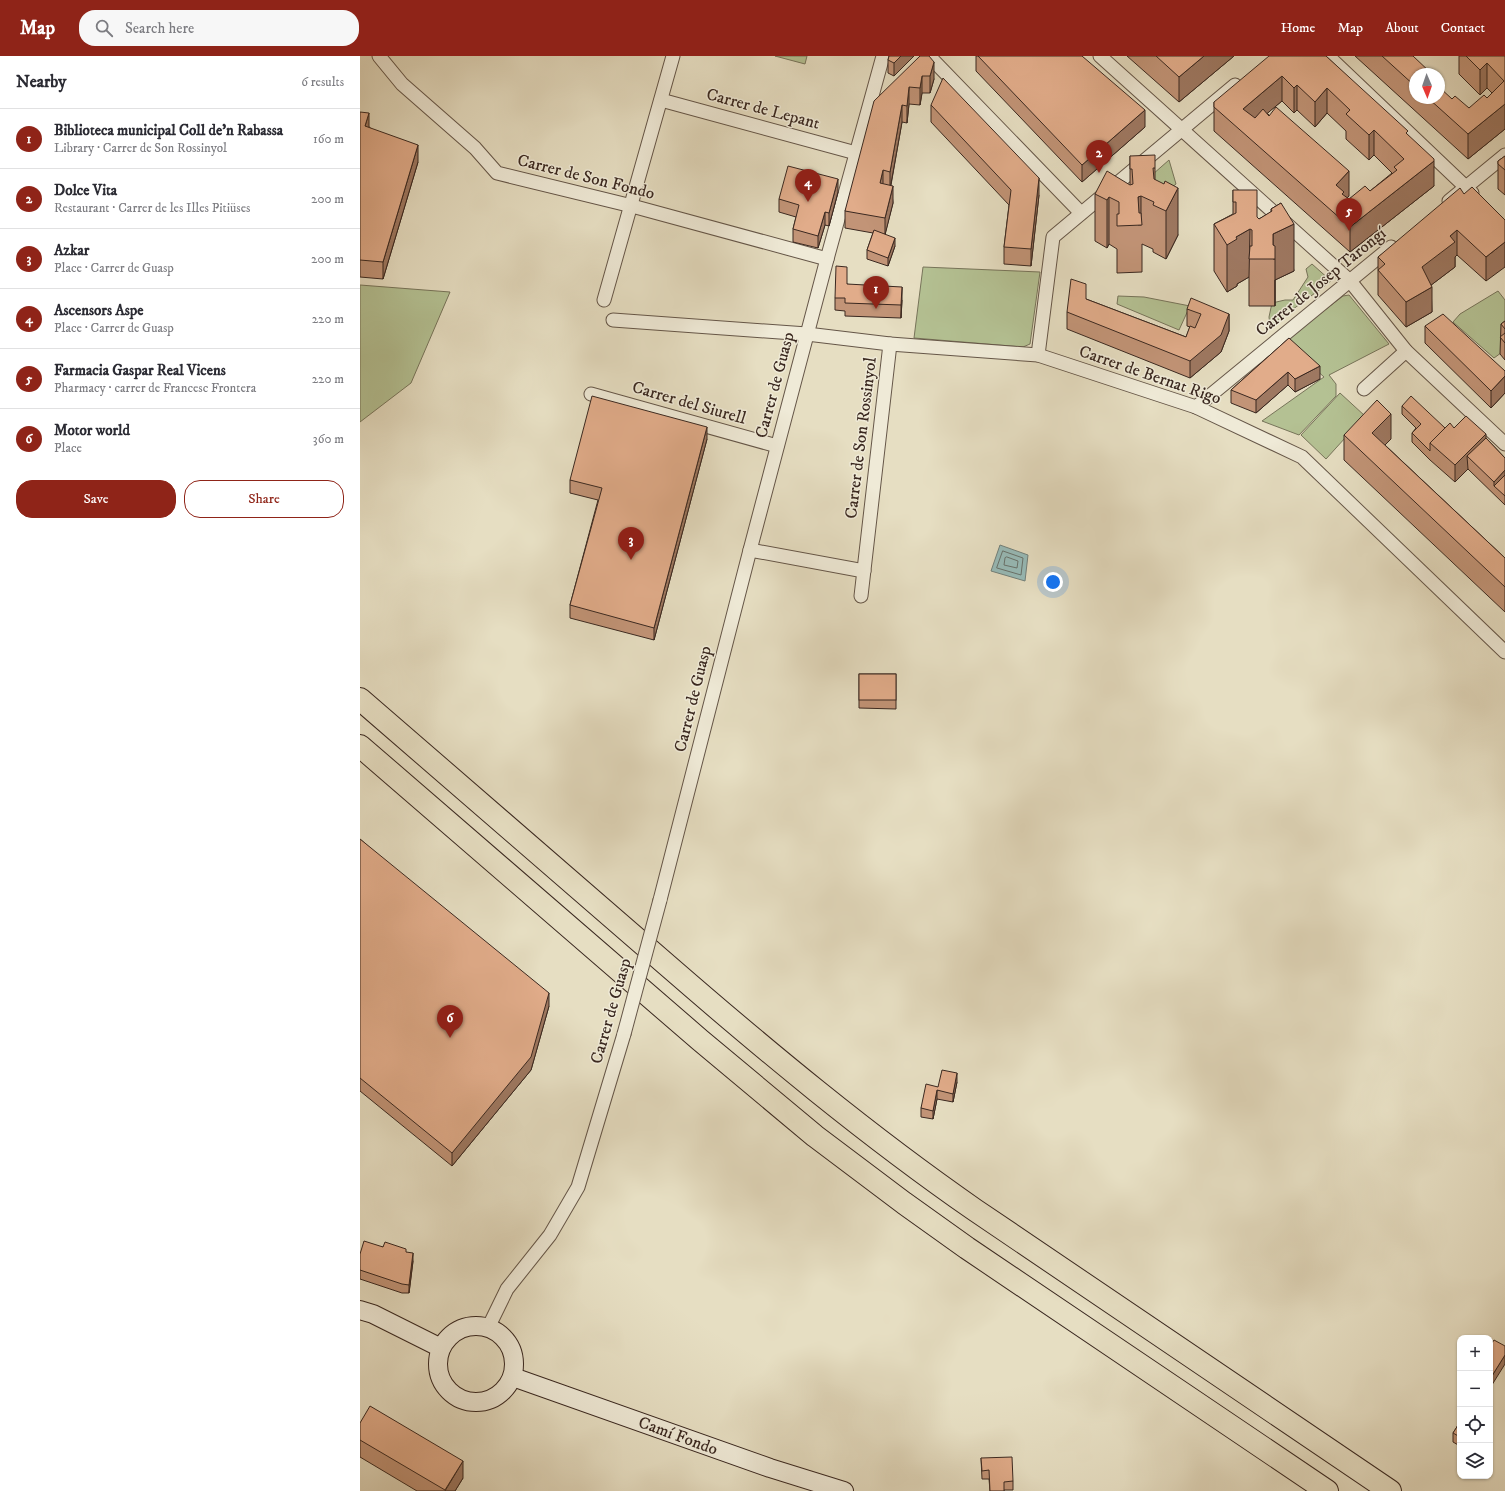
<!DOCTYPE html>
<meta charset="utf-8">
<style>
:root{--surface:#fff;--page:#f7f7f7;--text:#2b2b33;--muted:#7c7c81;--line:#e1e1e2;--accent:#8f2418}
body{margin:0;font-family:"IM FELL DW Pica",serif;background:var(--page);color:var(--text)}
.controls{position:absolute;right:12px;bottom:12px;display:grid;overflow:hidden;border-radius:8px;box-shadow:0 1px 3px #0004}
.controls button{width:36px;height:36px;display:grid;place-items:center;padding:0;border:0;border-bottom:1px solid var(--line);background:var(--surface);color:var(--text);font:20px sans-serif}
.compass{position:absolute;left:1049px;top:12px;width:36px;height:36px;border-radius:50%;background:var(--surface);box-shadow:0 1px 3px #0004;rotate:178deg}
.you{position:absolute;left:693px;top:526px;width:14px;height:14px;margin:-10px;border:3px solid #fff;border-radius:50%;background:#1a73e8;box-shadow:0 0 0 6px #1a73e833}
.badge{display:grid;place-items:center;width:26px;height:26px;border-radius:50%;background:var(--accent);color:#fff;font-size:13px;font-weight:700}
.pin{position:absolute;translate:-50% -33px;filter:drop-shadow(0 1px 2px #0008)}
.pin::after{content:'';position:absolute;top:21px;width:14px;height:12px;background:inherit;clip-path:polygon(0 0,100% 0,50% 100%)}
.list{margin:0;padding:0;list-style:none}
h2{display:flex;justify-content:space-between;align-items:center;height:52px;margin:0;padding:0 16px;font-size:17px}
h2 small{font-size:13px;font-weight:400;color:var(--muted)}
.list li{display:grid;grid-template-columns:26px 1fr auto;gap:12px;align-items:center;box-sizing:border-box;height:60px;padding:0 16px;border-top:1px solid var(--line)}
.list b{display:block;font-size:15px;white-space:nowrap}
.list p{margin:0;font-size:13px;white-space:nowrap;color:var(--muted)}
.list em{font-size:13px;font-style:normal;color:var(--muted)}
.actions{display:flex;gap:8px;padding:12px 16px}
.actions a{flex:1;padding:9px 0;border:1px solid var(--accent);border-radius:16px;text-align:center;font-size:14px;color:var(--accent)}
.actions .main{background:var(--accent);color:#fff}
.icon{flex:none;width:22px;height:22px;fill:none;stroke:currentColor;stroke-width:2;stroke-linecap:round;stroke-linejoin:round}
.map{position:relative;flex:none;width:1145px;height:1435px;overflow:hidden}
header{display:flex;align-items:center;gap:24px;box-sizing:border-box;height:56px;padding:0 20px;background:var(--accent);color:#fff}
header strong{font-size:19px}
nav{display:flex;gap:22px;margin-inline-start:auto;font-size:14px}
.search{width:280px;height:36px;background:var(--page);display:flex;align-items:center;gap:10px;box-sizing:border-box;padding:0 14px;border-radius:16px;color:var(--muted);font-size:15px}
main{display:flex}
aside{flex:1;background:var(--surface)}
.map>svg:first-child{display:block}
.green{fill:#b4c193;stroke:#77745a}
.water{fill:#97bbb8;stroke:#72807b}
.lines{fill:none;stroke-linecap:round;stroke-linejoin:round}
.shore{stroke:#68726c;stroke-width:1}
.street-casing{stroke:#655648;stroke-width:15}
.secondary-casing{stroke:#3a2820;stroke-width:20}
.highway-casing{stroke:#3a2820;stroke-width:24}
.street{stroke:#efead7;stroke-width:13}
.secondary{stroke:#efead7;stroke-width:18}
.highway{stroke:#e6dec2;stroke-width:22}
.street-bridge-casing{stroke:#655648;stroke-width:15;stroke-linecap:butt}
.street-bridge{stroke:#efead7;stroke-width:13}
.wall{fill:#c29477;stroke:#3a2820;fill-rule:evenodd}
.shaded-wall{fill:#9e7861;stroke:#3a2820}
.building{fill:#e1ac8a;stroke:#3a2820;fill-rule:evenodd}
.labels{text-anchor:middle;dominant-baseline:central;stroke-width:3;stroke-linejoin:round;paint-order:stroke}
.street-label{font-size:17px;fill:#3a2820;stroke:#efead7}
</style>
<header>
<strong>Map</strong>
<div class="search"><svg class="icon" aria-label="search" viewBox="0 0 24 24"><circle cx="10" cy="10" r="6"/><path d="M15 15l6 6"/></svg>Search here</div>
<nav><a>Home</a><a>Map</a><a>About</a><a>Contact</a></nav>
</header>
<main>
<aside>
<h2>Nearby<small>6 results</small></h2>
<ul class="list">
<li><span class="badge">1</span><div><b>Biblioteca municipal Coll de'n Rabassa</b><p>Library · Carrer de Son Rossinyol</p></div><em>160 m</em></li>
<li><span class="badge">2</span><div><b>Dolce Vita</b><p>Restaurant · Carrer de les Illes Pitiüses</p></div><em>200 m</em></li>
<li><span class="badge">3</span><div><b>Azkar</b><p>Place · Carrer de Guasp</p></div><em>200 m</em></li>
<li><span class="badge">4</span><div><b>Ascensors Aspe</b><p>Place · Carrer de Guasp</p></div><em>220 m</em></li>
<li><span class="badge">5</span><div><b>Farmacia Gaspar Real Vicens</b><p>Pharmacy · carrer de Francesc Frontera</p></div><em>220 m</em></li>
<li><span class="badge">6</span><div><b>Motor world</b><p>Place</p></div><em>360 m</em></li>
</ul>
<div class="actions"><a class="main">Save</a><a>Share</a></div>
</aside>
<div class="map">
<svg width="1145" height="1435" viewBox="0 0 1145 1435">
<rect width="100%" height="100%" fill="#e6dec2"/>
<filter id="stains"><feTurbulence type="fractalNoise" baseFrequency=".005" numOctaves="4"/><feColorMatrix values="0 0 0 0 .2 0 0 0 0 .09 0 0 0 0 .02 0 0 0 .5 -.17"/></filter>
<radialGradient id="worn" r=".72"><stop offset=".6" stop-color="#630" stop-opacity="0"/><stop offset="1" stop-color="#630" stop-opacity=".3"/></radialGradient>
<g class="green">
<path d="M415,0h32l-2,8z"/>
<path d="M809,104l7,24 -15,12h-33z"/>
<path d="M952,208l18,16v2l-60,44 -1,-9 3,-14 13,-3h8l15,-23 -2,-8z"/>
<path d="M563,211l117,5 -10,72 -7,3 -109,-9z"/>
<path d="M0,229l90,7 -39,91 -51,39z"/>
<path d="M1138,235l7,9v50l-11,8 -41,-36 7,-8z"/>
<path d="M989,239l40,49 -60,31 7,9v12l-37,39 -37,-14 62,-44 -40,-36 59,-45z"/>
<path d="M758,240l26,1 46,9 -11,24 -62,-26z"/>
<path d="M980,337l25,23 -39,43 -25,-24z"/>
</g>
<path class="water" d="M640,489l28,10 -3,26 -34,-10z"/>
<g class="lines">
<g class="shore">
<path d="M643,495l20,7 -2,17 -24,-7z"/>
<path d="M647,501l11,4 -1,7 -13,-3 1,-7z"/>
</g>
<defs>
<g id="street">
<path d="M19,0l23,28 73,64 22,25 135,33 195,53"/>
<path d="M569,0l152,157"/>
<path d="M740,0l250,225 56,70 99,93"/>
<path d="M968,0l144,137"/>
<path d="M301,44l195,53"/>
<path d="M1089,145l56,-46"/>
<path d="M244,244l69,-244"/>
<path d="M253,264l194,14 83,10 -29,252"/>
<path d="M530,288l148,11 158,52 106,50 203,195"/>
<path d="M678,299l15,-118 182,-152"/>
<path d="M1004,333l42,-38"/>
<path d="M231,338l186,52"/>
<path d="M836,351l195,-160"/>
<path d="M390,494l114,21"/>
<path d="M300,844l90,-350 77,-291 56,-203"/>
<path d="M128,1272l19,-39 43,-54 28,-48 46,-153"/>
</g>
<g id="secondary">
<path d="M0,1254l13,4 68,34"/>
<circle cx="116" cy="1308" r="38"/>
<path d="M153,1321l257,91 74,23"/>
</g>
<g id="highway">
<path d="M0,643c102,89 204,178 307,266 99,86 200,170 308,245l415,281"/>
<path d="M0,690l340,294 115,96 89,67 63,45 360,243"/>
</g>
</defs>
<use href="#street" class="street-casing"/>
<use href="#secondary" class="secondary-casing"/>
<use href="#highway" class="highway-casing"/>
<use href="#street" class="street"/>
<use href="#secondary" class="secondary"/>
<use href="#highway" class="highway"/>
<defs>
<path id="street-bridge" d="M264,978l36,-134"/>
</defs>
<use href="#street-bridge" class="street-bridge-casing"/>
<use href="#street-bridge" class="street-bridge"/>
</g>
<g class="wall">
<path d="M529,0h25l-20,20 -6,-3v-13z"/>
<path d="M560,0l14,23 -4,14h-8l-2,12 -11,-1 -2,19 -5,-1 -11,63 2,18 -8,31 10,12 -7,20 -21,-7v-9l6,-17 -28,-5v-17z"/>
<path d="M616,0h106l63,71 -63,55 -106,-111z"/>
<path d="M767,0h107l-55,46z"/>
<path d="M966,0l82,79 26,51 -84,66 -136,-121v-29zM922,45l12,12 3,-3 18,17 12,-14 19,18v8l23,21 5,-5 18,18 -22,18 -21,8 -2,-1 2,-2 -82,-83z"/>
<path d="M995,0h58l2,18v24h24l13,1 17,9 18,-10 5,-5 -5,-5 -7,7 -21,-21v-18h46v73l-37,30z"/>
<path d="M571,49l108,90 -8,71 -27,-2v-17l5,-42 -78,-83z"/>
<path d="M0,56l9,15 49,35 -35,117 -23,-2z"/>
<path d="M770,100l25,12v12l23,55 -12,24 -13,-7v-3l-11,-5v28l-25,1v-24l-8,-5 -2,4 -12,-7v-47l35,-9z"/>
<path d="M1145,100v39l-7,-6v-28z"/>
<path d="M873,134l24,28 2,1 12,-7v-3l10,-6 13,68 -19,9v26h-26v-29l-12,7v2l-10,6 -13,-21v-47l19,-10z"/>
<path d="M478,136l-9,34 -4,-1 -7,23 -25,-6v-13l3,-12 -17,-5v-13z"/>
<path d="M1104,138l41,26 -19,61 -29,-26 -2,2v10l-24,18 1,27 -26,15 -28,-32v-38z"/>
<path d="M487,228l55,16 -1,18 -56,-2v-5l-10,-1v-12z"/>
<path d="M726,243l100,38 4,-10 -3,-1v-17l42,5v17l-8,21 -31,26 -123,-49v-17z"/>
<path d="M1145,265v39l-5,-6 1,-30z"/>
<path d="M1065,270l80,45v22l-14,15 -66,-65z"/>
<path d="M929,282l31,41 -25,13 -7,-7 -32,28 -25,-10v-13z"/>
<path d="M1042,350l43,22h9l32,10 19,20v47l-37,-36 -13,13 -25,-22 -18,-18v-9l4,-5 -14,-14z"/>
<path d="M984,379l47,4 -6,6 120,113v54l-161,-152z"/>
<path d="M347,383l-53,201 -84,-22v-13l28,-105 -28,-7v-13z"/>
<path d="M499,618h37v35l-37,-1z"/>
<path d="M0,783l189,167 -18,64 -79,96 -92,-75z"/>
<path d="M597,1026l-4,20 -16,-3 -4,20 -12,-2v-9l17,-21z"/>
<path d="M23,1191l23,5 7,9 -4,32h-7l-42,-14v-25z"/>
<path d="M1100,1366v24l-7,-4v-9z"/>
<path d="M0,1367l103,55 -8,13h-38l-57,-34z"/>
<path d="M621,1402l32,23v9h-9v1h-14l-1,-12h-7z"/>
</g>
<g class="shaded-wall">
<path d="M541,0h13l-20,20v-13z"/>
<path d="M844,0h30l-55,46v-25z"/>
<path d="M574,6v17l-4,14v-17z"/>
<path d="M1127,7v25l-7,7v-25z"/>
<path d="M562,20v17l-2,12v-17z"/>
<path d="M922,20v25l-38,32 -1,-24z"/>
<path d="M937,29v25l-3,3v-25z"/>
<path d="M549,31v17l-2,19v-17z"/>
<path d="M967,32v25l-12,14v-25z"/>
<path d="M1145,48v25l-37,30v-25z"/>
<path d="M542,49v17l-12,67v-17z"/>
<path d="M785,54v17l-63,55v-17z"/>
<path d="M9,57v17l-4,-4z"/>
<path d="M1014,74v25l-5,5v-25z"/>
<path d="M58,89v17l-35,117v-17z"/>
<path d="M1074,105v25l-84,66v-25z"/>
<path d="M523,114v17l-3,-4z"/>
<path d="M989,115v25l-5,5 -8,-16z"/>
<path d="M679,122v17l-8,71v-17z"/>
<path d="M478,123v13l-9,34v-13z"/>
<path d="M533,130v17l-8,32v-17z"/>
<path d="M818,132v47l-12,24v-48z"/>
<path d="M781,140v29h-3v-28z"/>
<path d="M749,141v47l-2,4v-48z"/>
<path d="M465,156v13l-7,23v-12z"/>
<path d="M934,168v47l-19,9v26v-47h-2v-25z"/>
<path d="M890,173l-1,48 -12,7v2l-10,6v-47l9,-8z"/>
<path d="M1097,174v25l-2,2v10l-33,25v-25l28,-31z"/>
<path d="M535,182v8l-7,20v-8z"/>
<path d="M1145,186v25l-19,14v-24z"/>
<path d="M542,231v13l-1,18v-13z"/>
<path d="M1072,231v25l-26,15v-25z"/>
<path d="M869,258v17l-8,21 -31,26v-17z"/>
<path d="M960,310v13l-25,13v-13z"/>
<path d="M928,316v13l-32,28v-13z"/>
<path d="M1145,320v17l-14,15v-17z"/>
<path d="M1031,358v25l-19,19v-25z"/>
<path d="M347,371v12l-53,201v-12z"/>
<path d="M1126,378v17l-19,5 1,13 -13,13v-17z"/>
<path d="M1145,414v13l-11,3v-4z"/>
<path d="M189,937v13l-18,64 -79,96v-13z"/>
<path d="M597,1017v9l-4,20v-8z"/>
<path d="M577,1034v9l-4,20v-8z"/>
<path d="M53,1197v8l-4,32v-8z"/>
<path d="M1145,1299v9l-15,24v-9z"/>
<path d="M103,1405v17l-8,13h-10z"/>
</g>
<g class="building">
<path d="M529,0h12l-7,7 -6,-3z"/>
<path d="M560,0h9l5,6 -4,14h-8l-2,12 -11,-1 -2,19 -5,-1 -12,67 -7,-2 -3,13 13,3 -8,32 -40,-7 29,-110z"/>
<path d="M618,0h104l63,54 -63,55z"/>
<path d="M796,0h48l-25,21z"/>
<path d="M909,0h57l82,75 -2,2 28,26v2l-84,66 -136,-120v-5zM922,20l12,12 3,-3 18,17 12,-14 23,22 -4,4 23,21 5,-5 30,29 -10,8 3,3 -27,21 -5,-5 -16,13 -7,-5 2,-2 -8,-7 13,-14 -73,-64 -7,9 -6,-7 -8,9 -12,-9z"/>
<path d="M1022,0h31l19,18h-17v12z"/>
<path d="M1106,0h39v48l-37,30 -40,-36h11v-11l13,12 3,-3 14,12 15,-13 3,3 17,-17 -17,-18 -7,7z"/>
<path d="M583,22l96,100 -8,71 -27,-2 7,-57 -80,-85z"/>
<path d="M0,56l9,1 -4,13 53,19 -35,117 -23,-2z"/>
<path d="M795,99v13h-2l1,11 10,5 1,-3 13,7 -12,23 -13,-6 1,-3 -13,-6 -3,1 1,16h2l1,12 -25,1v-12h2v-12l-10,-5 -2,3 -12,-6 12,-23 23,14 3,-1 -1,-15h-2v-13z"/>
<path d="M1145,100v14l-7,-6v-3z"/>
<path d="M428,110l50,13 -9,34 -4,-1 -7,24 -25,-7 6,-24 -20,-6z"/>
<path d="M1112,131l33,33v22l-19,15 -29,-27 -7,6 5,6 -33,25 10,20 -26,15 -28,-32 7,-6 -7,-7 82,-69 4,6z"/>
<path d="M873,134h24v27l2,2 13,-8 -1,-2 10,-6 13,21 -21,10v11l2,1v13h-26l1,-13h2v-16l-2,-1 -14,8 1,2 -10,6 -13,-21 22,-11v-11h-3z"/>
<path d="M514,174l21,8 -7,20 -21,-8z"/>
<path d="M476,210l11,1v17l55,3 -1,18 -56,-2v-5h-10z"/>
<path d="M711,223l15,5v15l100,38 4,-11 5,2 6,-14 -14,-5 4,-11 38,16 -8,21 -31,26 -123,-49z"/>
<path d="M1083,258l62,57v5l-14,15 -66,-65z"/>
<path d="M1145,265v8l-4,-5z"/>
<path d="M1145,277v10l-5,-6z"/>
<path d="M929,282l31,28 -25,13 -7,-7 -32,28 -25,-10z"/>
<path d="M232,340l115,31 -53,201 -84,-23 32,-117 -32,-8z"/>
<path d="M1051,340l34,32 -15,15v8l-18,-18 9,-9 -19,-18z"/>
<path d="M1017,344l14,14 -19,19 133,125v29l-161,-152z"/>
<path d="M1106,360l20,18 -31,31 -25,-22 20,-20 4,5z"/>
<path d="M1126,382l19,20v12l-11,12 -27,-26z"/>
<path d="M1145,419v21l-11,-10z"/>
<rect x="499" y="618" width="37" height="26"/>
<path d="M0,783l189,154 -18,64 -79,96 -92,-75z"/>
<path d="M582,1014l15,3 -4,21 -16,-4 -4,21 -12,-3 5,-24 12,3z"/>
<path d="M4,1185l19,6 2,-5 21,7v3l7,1 -4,32 -7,-1 -42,-14v-16z"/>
<path d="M1134,1284l11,6v9l-15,24v-33z"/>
<path d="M10,1350l93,55 -18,29 -85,-50v-17z"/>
<path d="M1100,1366v15l-7,-4z"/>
<path d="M652,1401l1,24 -9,1v9h-14l-1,-21 -7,1 -1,-13z"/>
</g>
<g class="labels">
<g class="street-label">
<text transform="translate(403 53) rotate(15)">Carrer de Lepant</text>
<text transform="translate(226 121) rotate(14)">Carrer de Son Fondo</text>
<text transform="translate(961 226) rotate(-39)">Carrer de Josep Tarongí</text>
<text transform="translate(790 319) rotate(19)">Carrer de Bernat Rigo</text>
<text transform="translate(415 329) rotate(-75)">Carrer de Guasp</text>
<text transform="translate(329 347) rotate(16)">Carrer del Siurell</text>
<text transform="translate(501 382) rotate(-83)">Carrer de Son Rossinyol</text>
<text transform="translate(333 643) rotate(-76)">Carrer de Guasp</text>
<text transform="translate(251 955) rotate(-74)">Carrer de Guasp</text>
<text transform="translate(318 1380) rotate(20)">Camí Fondo</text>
</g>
</g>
<rect width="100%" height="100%" filter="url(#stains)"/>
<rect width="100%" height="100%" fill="url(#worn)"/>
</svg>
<div class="controls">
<button>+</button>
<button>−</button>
<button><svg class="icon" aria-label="locate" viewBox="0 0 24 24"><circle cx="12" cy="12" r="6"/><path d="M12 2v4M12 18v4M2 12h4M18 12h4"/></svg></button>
<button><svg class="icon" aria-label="layers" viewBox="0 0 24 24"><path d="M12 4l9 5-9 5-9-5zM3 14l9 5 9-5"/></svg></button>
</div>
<svg class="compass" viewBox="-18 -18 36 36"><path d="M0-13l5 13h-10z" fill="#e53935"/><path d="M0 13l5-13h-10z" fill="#7c7c81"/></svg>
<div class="you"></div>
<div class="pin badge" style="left:516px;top:253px">1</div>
<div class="pin badge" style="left:739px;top:117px">2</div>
<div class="pin badge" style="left:271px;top:504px">3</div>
<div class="pin badge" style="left:448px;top:146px">4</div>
<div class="pin badge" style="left:989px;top:175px">5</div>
<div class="pin badge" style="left:90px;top:982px">6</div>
</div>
</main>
